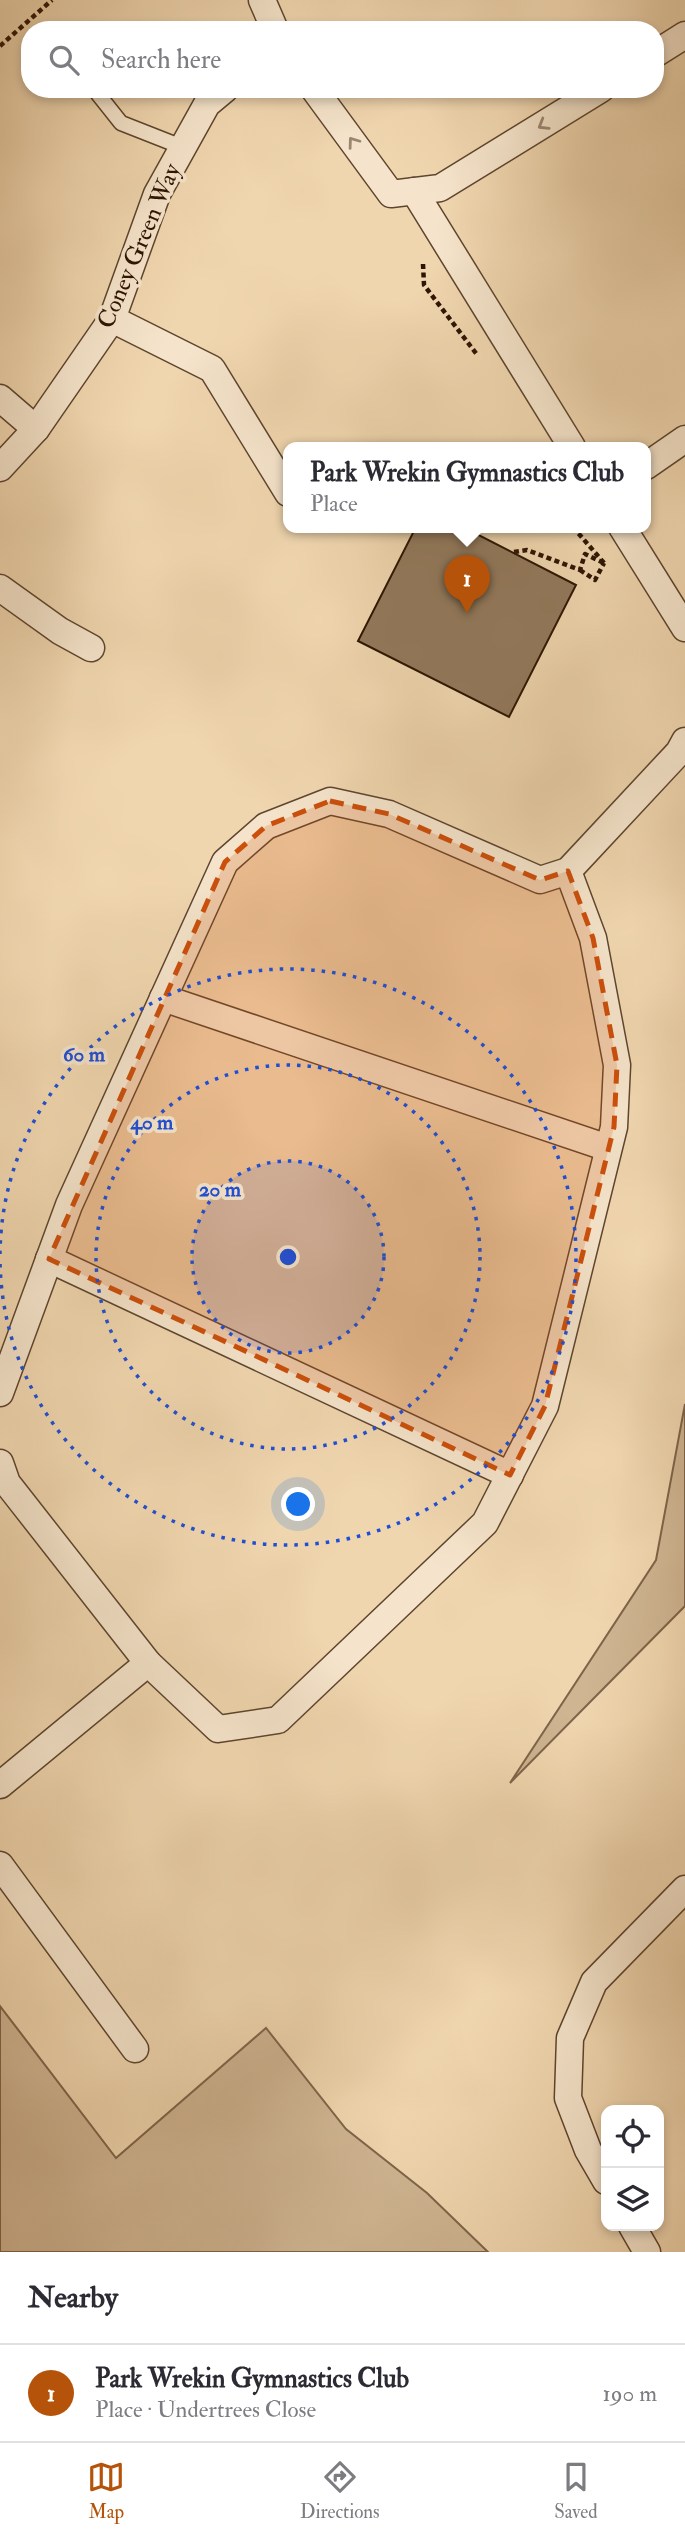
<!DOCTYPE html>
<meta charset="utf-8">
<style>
:root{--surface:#fff;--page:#f7f7f7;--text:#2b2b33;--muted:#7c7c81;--line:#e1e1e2;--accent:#b45309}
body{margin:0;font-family:"IM FELL Double Pica",serif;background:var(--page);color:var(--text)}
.controls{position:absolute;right:21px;bottom:21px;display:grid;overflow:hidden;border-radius:14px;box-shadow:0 4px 10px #0003}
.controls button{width:63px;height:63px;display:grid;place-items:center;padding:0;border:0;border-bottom:2px solid var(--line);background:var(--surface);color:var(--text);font:35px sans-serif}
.you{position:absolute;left:299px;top:1505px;width:24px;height:24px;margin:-18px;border:5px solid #fff;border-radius:50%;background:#1a73e8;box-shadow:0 0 0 10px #1a73e833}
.badge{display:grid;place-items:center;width:46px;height:46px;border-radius:50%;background:var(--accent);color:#fff;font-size:23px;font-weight:700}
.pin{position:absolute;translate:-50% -58px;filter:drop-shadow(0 2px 4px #0008)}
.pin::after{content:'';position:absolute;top:37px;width:24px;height:21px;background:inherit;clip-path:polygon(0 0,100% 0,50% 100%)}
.popup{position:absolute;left:283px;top:442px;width:368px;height:91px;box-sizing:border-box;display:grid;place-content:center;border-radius:14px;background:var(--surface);filter:drop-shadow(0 2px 5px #0005);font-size:23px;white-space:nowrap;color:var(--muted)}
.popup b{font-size:26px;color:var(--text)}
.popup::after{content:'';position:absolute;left:50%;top:100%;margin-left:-14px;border:14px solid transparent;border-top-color:var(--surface)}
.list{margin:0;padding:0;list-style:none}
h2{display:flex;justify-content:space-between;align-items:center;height:91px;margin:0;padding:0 28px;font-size:30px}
h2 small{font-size:23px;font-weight:400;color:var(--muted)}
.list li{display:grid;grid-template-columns:46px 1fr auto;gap:21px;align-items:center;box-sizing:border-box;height:98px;padding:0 28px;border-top:2px solid var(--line)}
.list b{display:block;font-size:26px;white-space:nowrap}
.list p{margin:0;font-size:23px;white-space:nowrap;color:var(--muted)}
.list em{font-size:23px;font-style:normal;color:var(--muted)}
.icon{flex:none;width:38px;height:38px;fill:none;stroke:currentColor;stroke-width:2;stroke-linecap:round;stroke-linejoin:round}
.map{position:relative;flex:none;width:685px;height:2252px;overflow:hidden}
.search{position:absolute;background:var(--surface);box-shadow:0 4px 10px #0003;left:21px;right:21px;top:21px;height:77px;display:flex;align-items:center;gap:18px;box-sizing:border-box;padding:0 24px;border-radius:28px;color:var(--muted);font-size:26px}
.sheet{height:189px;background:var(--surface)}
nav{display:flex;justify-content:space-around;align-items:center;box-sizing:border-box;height:98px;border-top:2px solid var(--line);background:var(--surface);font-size:19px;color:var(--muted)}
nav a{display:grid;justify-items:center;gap:4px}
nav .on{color:var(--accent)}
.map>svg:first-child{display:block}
.green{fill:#cfb592;stroke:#7e654a;stroke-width:2}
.building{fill:#92795c;stroke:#2d1503;stroke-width:2}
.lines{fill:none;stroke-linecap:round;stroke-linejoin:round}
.lane-casing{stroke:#5e452e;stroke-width:17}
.street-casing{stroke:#5e452e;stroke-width:29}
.path{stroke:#2d1503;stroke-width:4.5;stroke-dasharray:5 3.5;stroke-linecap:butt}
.lane{stroke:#f5e4cb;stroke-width:14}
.street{stroke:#f5e4cb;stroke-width:26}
.oneway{stroke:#9b8771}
.marked{fill:#cc4f0b;fill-opacity:0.2;stroke:#cc4f0b;stroke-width:5;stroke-dasharray:14 9;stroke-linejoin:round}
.ring{fill:none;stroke:#1d4ed8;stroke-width:3.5;stroke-dasharray:3.5 7}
.labels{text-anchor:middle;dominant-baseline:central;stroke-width:7;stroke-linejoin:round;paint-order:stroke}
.street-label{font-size:24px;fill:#2d1503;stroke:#f5e4cb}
.centre{fill:#1d4ed8;stroke:#f5e4cb;stroke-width:3.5}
.ring-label{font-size:21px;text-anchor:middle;font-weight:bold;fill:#1d4ed8;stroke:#f5e4cb;stroke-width:7;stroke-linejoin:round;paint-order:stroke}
</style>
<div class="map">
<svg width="685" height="2252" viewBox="0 0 685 2252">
<rect width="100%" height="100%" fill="#f0d6af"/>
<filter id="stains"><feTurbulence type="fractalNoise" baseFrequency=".00286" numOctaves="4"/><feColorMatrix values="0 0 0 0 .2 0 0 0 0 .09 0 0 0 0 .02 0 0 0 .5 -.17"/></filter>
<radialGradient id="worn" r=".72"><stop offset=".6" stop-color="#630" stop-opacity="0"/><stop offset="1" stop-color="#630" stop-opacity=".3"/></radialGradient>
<g class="green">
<path d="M685,1404v202l-175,177 146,-223z"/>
<path d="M0,2006l116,152 150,-130 80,101 81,64 61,59h-488z"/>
</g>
<path class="building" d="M416,527h47l113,58 -67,132 -151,-76z"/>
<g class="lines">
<defs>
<path id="lane" d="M94,89l27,34 61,24"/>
<g id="street">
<path d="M262,0l13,30"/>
<path d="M655,54l30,-19"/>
<path d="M314,89l77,105 49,-6 161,-99"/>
<path d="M414,191l158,256"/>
<path d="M112,319l100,50 76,124"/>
<path d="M0,398l36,31"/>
<path d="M646,466l39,-27"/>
<path d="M0,468l36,-39 76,-110 45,-125 50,-90 18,-15"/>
<path d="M622,527l63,101"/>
<path d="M0,588l60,43 31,17"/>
<path d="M163,998l445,150"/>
<path d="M49,1259l461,216"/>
<path d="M0,1393l69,-188 156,-343 41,-36 64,-25 59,13 151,66 28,-9 111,-119 6,-11"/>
<path d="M0,1463l7,20 141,180 70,66 60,-9 207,-197 60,-117 69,-279 3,-62 -24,-127 -25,-67"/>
<path d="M0,1785l148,-122"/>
<path d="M0,1865l135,184"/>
<path d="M606,2181l-18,-31 -20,-52 2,-60 24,-56 91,-93"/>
<path d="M632,2226l15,26"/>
</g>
</defs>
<use href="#lane" class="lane-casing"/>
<use href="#street" class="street-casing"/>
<g class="path">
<path d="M0,46l52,-46"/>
<path d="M423,264l1,21 54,71"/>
<path d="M573,527l31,36"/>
<path d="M514,552l13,-2 53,20 5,-16 19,9"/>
<path d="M580,570l15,10 9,-17"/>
</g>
<use href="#lane" class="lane"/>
<use href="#street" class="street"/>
</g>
<defs><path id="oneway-chevron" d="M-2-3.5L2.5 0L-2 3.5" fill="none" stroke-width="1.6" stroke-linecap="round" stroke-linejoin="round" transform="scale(1.75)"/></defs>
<g class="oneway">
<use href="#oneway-chevron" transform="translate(543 125) rotate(149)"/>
<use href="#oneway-chevron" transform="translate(353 142) rotate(-126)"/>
</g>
<path class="marked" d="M330,801l59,13 151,66 28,-9 25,67 24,127 -3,62 -69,279 -35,69 -461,-216 176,-397 41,-36z"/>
<circle cx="288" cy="1257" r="96" fill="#1d4ed8" fill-opacity=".12"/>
<g class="ring">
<circle cx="288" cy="1257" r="96"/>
<circle cx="288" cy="1257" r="192"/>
<path d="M0 1254A288 288 0 1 1 0 1260"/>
</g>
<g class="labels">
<g class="street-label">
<text transform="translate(139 246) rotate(-67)">Coney Green Way</text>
</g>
</g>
<circle cx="288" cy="1257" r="10" class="centre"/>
<g class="ring-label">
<text x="84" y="1061">60 m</text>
<text x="152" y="1129">40 m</text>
<text x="220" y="1196">20 m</text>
</g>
<rect width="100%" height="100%" filter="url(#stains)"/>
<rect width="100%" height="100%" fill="url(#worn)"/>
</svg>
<div class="controls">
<button><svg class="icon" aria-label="locate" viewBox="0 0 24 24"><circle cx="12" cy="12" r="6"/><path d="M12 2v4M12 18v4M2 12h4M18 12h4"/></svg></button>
<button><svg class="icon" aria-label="layers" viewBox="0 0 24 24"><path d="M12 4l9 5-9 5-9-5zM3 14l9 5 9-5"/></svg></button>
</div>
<div class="you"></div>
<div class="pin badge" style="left:467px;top:613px">1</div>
<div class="popup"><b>Park Wrekin Gymnastics Club</b>Place</div>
<div class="search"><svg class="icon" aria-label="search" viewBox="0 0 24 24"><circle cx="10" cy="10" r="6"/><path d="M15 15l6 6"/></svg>Search here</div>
</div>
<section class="sheet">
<h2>Nearby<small></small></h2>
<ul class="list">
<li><span class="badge">1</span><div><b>Park Wrekin Gymnastics Club</b><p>Place · Undertrees Close</p></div><em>190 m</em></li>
</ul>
</section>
<nav>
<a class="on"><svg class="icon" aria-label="map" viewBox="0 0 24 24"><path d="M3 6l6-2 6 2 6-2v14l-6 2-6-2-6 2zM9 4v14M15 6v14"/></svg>Map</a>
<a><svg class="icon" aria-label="directions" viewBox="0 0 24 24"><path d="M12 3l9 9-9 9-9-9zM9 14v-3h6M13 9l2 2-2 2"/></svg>Directions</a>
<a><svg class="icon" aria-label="saved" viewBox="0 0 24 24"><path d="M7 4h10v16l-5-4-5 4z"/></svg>Saved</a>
</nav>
